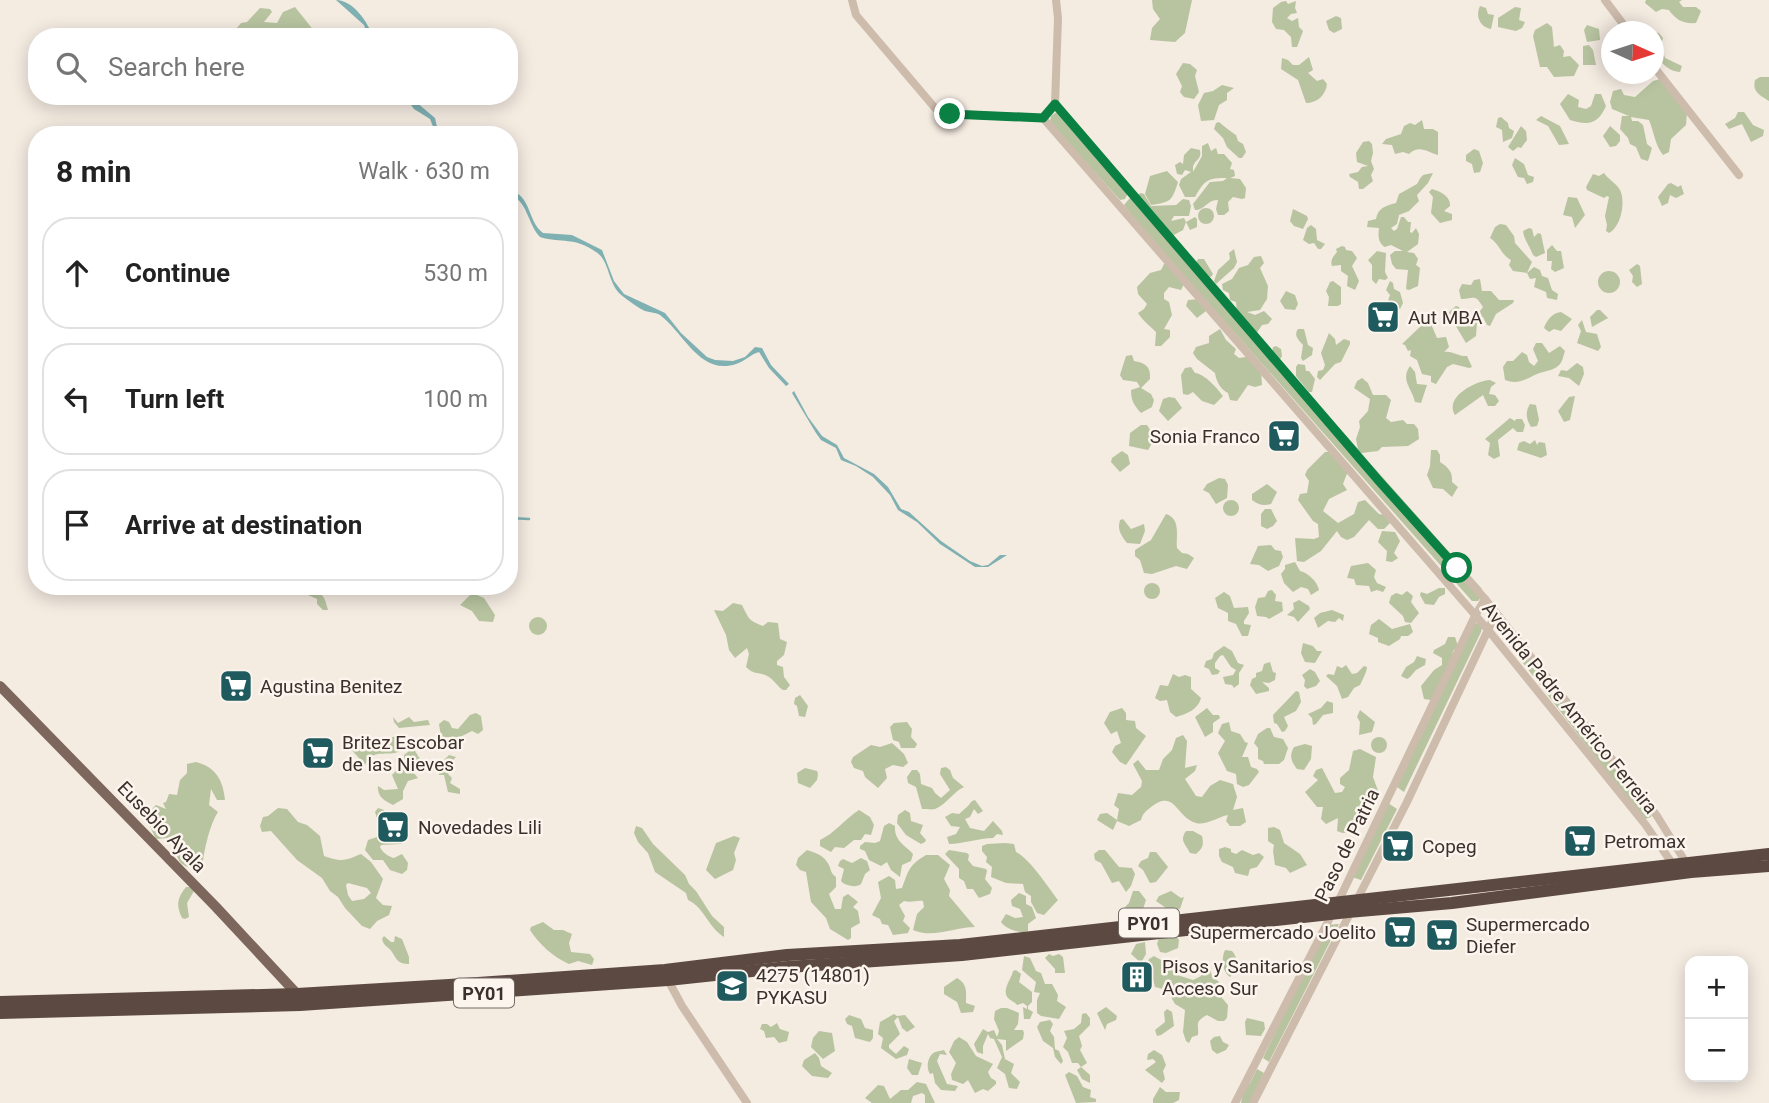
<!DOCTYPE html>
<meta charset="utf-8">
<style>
:root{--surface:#fff;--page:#f6f6f6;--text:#222;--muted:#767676;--line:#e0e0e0}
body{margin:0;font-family:Roboto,sans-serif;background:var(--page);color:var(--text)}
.controls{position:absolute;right:21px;bottom:21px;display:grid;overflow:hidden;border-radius:14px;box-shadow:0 4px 18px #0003}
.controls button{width:63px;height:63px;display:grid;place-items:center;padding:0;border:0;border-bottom:2px solid var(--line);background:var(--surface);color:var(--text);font:35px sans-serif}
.compass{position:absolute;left:1601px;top:21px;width:63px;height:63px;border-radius:50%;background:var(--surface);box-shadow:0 4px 18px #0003;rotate:93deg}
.stop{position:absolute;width:21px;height:21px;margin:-16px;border:5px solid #0b8043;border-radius:50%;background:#fff}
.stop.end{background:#0b8043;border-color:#fff;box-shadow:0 2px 7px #0008}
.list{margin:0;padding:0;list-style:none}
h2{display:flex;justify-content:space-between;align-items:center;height:91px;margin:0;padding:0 28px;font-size:30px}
h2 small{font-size:23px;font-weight:400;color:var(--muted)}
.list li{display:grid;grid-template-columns:46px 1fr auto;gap:21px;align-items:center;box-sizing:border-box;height:112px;margin:0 14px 14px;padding:0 14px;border:2px solid var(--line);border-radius:28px}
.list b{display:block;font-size:26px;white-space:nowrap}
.list em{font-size:23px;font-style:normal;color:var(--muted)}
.icon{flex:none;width:38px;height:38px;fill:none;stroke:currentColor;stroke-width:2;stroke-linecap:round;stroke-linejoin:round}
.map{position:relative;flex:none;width:1769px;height:1103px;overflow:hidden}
.search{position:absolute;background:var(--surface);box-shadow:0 4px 18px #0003;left:28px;top:28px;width:490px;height:77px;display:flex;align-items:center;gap:18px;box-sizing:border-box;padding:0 24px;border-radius:28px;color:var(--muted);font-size:26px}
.panel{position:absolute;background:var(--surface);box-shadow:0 4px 18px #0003;left:28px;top:126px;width:490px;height:469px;border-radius:28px}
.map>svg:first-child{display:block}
.green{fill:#b8c4a0;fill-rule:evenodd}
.water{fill:#7fb0b2}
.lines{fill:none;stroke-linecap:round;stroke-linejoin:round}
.stream{stroke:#7fb0b2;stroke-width:2.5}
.minor{stroke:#cdbbac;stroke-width:8}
.major{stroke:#7d675c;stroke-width:10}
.highway{stroke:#5c4a42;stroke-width:12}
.route{stroke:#0b8043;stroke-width:9}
.labels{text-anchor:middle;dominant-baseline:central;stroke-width:5;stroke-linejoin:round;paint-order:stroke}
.shield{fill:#fbf5ee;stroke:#756b66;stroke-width:2}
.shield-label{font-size:18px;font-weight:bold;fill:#3b302b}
.poi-label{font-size:19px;fill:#3b302b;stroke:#fbf5ee;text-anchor:start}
.street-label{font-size:19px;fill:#3b302b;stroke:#fbf5ee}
</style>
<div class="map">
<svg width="1769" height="1103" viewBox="0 0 1769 1103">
<rect width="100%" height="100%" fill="#f4ebe1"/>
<g class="green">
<path d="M1152,0h40l-7,33 -10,9 -25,-2 2,-12 8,-9 -7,-10z"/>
<path d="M1646,0h36l-3,2 4,5h13l5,4 -5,12c-13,1 -20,-3 -27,-13l-7,-1 -6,3 -11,-9z"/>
<path d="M1286,1l2,3 8,-3 -1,7 2,5 -6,1 -4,4 5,3 6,-3 1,9 4,4 -6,16h-5l-1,-10 -7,-7 -8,-1 -4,-7 1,-14 8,-6z"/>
<path d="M1480,6l6,2 2,6 6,1 -3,14c-11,-2 -16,-13 -11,-23z"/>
<path d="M295,7l24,30h-100l-5,-6 22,-2 5,-6 6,-1 13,-14 10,1 2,3 -8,10 13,1 6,-11z"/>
<path d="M1515,7l6,1 -2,12 6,2 -3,6 -6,3 -18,-4v-9z"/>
<path d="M1336,16l5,2 1,11 -8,4 -5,-3 -3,-9z"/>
<path d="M1547,23l5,4 2,20 6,-2 4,6 -1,6 7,-1 9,9 -5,11 -20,1 -7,-10h-7l-7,-31 2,-6z"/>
<path d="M1587,25l12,4 1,11 -13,2 -3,-12z"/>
<path d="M1654,32l5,1 4,5 -2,6 4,14 17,8 -2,6c-19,-1 -27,-22 -26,-40z"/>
<path d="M1589,45l4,5 3,15h-13v-19z"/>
<path d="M1309,57l4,13 -5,3 9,8 6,-2 4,5c-1,11 -10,19 -21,19l-8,-23 -17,-11 1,-11 6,2 5,5h6z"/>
<path d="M1183,63l7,1 7,6 -2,6 4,16 -5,7 -10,-2 -4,-5 2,-6 -6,-12z"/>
<path d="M1760,77h9v24c-9,-6 -17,-9 -14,-21z"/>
<path d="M1660,79l27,33 -1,13 -15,14 -2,13 -6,3c-8,-10 -9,-23 -14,-35l-18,-3 1,4h6l5,4 4,19 5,4 -4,13 -7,-2 -5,-12 -6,-3 -2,-6 -8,-9 2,-13h7l-17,-7 -2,-7 3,-11 8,-2 3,6 11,2 18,-16z"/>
<path d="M1222,85l12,3 -7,5v7l-8,5 -5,15 -13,1 -3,-16 6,-12 9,-2z"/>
<path d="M1568,94l11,6 -1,7 8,2 5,-3 4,-12h6l5,12c-8,18 -17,20 -36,14l-10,-16z"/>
<path d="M1058,111l70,82 -3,6 -5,1 -70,-78 1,-6z"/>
<path d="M1738,112h6l9,13 11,5 -1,6 -12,6 -9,-18 -13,5 -4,-5 10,-6z"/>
<path d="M1541,116l19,10 9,18 -10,1 -11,-19 -12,-6z"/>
<path d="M1501,117l7,6 1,5 5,3 -2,7 -9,4 -1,-12 -6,-3 2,-9z"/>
<path d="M1422,120l2,9h9l5,3v23c-10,-3 -19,-11 -29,-1l-6,-2 -8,2 -3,-9 -10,-1 4,-5 15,-5 3,-8 6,-3 5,2z"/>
<path d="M1219,122c2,2 15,12 17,13l2,6 5,3 3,8 -4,6h-3l-12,-11 -4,-9 -9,-9 2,-6z"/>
<path d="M1521,126l5,5 1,9 -6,8 -3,-1 -5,4 -5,-4z"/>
<path d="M1610,126l10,9v6l-4,5 -6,1 -7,-11z"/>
<path d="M1369,141l3,3 1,9 -2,8 3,8 -3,6 2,6 -10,8h-4l-1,-7 -8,-5 -1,-3 9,-2 4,-5 6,-1 -11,-4 -1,-9 7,-11z"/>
<path d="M1208,143l3,8 5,-3 2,6h6l8,9 -2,6 4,1 1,6 -5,2 10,1 6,9 -1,10 -3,1 -9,-2 -5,5 1,9 -5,4h-6l-2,-6 2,-9c-10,-1 -13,10 -23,10l-2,-6 17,-22 13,-1 4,-3c-20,0 -22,2 -32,19h-10l-6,-12 2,-6 10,-7 -6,-2 -3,5 -5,-1 -2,-9 5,-3 3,2 1,-9 7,-7 9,2c2,9 -4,9 -7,16v6l9,-16v-10z"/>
<path d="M1474,149l5,2 4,12 -3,9 -6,1 -2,-9 -6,-3v-6z"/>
<path d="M1515,158l9,6 4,11 6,2 -1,5 -6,2 -3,-6 -6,-1 -6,-12z"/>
<path d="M1167,171l11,11c-6,20 -8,20 -27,23l-6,-11 5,-18z"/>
<path d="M1433,173l-5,10 -11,12 2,6 -10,10 -10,4 -2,9 -6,4 3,3 3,-2 4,-12h3l4,5h3l-1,10 2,1 4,-5 3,6 -1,10 -11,8 7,1 4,6 -2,6 4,3 -2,18 -9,4 -3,-1 2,-19 -12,-1 -4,-5 -2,-9 5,-4h8l-12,-6 -6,2c-7,-4 -7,-12 -6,-19l-12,-1 1,-6 8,-2c2,-11 9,-13 20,-16l3,-9 18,-10c6,-10 4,-9 16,-11z"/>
<path d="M1604,173c4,6 12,10 16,17 6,12 1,37 -11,43l-3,-2 1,-6 -2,-9 4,-19 -2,-1 -3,2 -17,-8 -1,-3 7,-13 6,2z"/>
<path d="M1671,183l7,4 3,-2 3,9 -8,4 -6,-3 -2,8 -6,3 -4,-9 10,-13z"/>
<path d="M1432,189c7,2 19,7 18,17l-6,5 8,3v6l-12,3 -9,-10 2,-16 -4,-5z"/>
<path d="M1141,193l3,1 7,12 25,-1 7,-6 6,1 2,6 -2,10h-15l-3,5 13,-3 2,4 9,-5 2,2v8l-7,3 -4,-8 -3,8 -11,6 23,29 3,-6h6l9,15 -2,3 -6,-1 32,37 -1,-11 -6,-2 -1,-7 -6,-3 -1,-6 10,-5 7,-11 9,-3 6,-8 7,-1 3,7 -4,5 8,18 -1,13 -7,11 -13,2 8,3 9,-4 8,8 -4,5 -6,1 -6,9 16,18 1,-5 3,-1 5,3 1,7 -3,5 79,88 -2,-10 4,-12 -1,-6 9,-10 2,-12 -16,-11 3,-7 5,-3 6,5 5,12h13l5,5 -5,18 5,4 12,-2 4,4h7l4,5 1,10 -11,7 -26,1 -4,4 -17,2 121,136v7l-4,5h-6l-291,-329 3,12 -3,6 -12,-3 -5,6v6l5,3 3,13 -8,14 6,1v7l-9,9h-6l1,-14c-6,-6 -14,-12 -18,-19l6,-4 3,-5 -9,-10 -1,-7 13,-14 11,-3 3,-6 6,-1 -46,-58 5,-6z"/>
<path d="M1568,197l9,1 8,17 -10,13 -3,-11 -9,-2z"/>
<circle cx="1206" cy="216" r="8"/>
<path d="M1293,209l14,7 1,3 -5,10 -9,-3 -4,-5z"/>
<path d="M1500,224l6,1 8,11 1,7 17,19 -5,11 7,-6 6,3 2,6 6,2 4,12 6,4 -1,6 -10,-2 -1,-6 -12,-5 2,-9 -6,1 -3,-6 -14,-2 -4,-6 2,-5c-10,-5 -12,-17 -21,-22l5,-11z"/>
<path d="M1311,225l5,4 1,11 8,4 -4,5h-3l-4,-6 -5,1 -6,-4 4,-12z"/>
<path d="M1529,228l3,1 2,8 4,-4 3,1 4,19 -9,4 -3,-2c-3,-9 -9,-15 -10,-24z"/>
<path d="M1552,245l5,6h4l3,17 -9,4 -4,-3 1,-8h-5v-11z"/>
<path d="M1342,246l3,1 1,3 6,1 5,7 -5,8 7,15 -4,9 -8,-4 1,-10 -7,-5v-6l-9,1c-2,-6 1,-9 5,-14l-1,-3z"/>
<path d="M1234,249l3,13 -3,6 -18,16 -2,-3 4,-11 12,-11 -1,-6z"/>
<path d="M1377,251l9,2 -1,19 3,6 -3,2 -6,-1 -3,5 -4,-4v-15l-4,-5z"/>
<path d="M1637,264l3,2 2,18 -5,3 -5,-5 1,-6 -4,-6z"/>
<circle cx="1609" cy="282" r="11"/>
<path d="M1480,279l2,12h9l8,9h15l-1,3 -17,11 -6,12 -3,-1 -4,-8 -6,-2 6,-8c-8,-13 -7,-9 -22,-8l-2,-9 3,-6 9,1 3,-5z"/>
<path d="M1333,281l8,6v17l-3,2h-10l1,-9 -3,-6 4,-9z"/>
<path d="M1390,281l3,2 1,6 6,3 3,11 -3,6 -7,-5 -4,5 2,5 -6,2v-6l5,-15 -4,-5z"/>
<path d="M1286,291l9,4 3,9 -3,6 -10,-1 -5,-8z"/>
<path d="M1200,299l6,12 -9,7 -11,-12 2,-6z"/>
<path d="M1456,306l3,1 6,17 12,-2 -1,14 -10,7 -12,-20 -7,-1 2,-10z"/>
<path d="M1597,310h3l8,8 -16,9 -2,-10z"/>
<path d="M1561,312l11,7 -11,12 -7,-2 -5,3 -5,-4c3,-8 8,-15 17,-16z"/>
<path d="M1582,320l4,12 11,2 4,13 -3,4 -21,-8 4,-12 -3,-6z"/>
<path d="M1428,323l3,1 6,14 9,-1 3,10 -5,5c8,-2 15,5 23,4l5,11 -3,1 -16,-4 -6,3 -11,17 -5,-2v-6l-9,-2 -5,-14 -7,-4 1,-6 -3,1 -3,-6 -3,-1 20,-19z"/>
<path d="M1220,329l6,11 10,9 -2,5 5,4 7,-1 15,13 1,15 -7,2 -7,-2 -11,16 -7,-1 -2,-7c-7,-3 -12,-12 -13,-20l-18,-14 -4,-6 3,-6 13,-4v-7z"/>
<path d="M1298,329h6l4,16 5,3 -1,7 -9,6 -2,-3 2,-13c-4,-5 -10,-9 -5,-16z"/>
<path d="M1329,333l6,6 1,6 8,-6 6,2v3l-9,18 -6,2 -15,16 -3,-3 1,-6 5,-1 2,-5 -4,-12z"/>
<path d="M1536,343h6l7,10 11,-7 5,5c-2,5 -2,11 -7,15 -6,5 -14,5 -21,8 -11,5 -19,11 -32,6l-2,-13 4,-6h6l9,-9 5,3 2,7 5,4 4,-5 -5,-12z"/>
<path d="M1132,355l2,6c11,2 17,5 16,18l-9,9 10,6 3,6 -2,7 -11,6c-7,-8 -10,-12 -10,-23l9,-3 -3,-5 -14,-2 -3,-5 6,-19z"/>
<path d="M1577,363l6,4 1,7 -5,12 -10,-8 -11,-2 3,-6 6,1z"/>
<path d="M1298,364l7,1 1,6h3l6,8 -3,13h-3l-13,-16v-9z"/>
<path d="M1410,366l5,6 2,12 10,1 -6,18 -6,-1c-3,-14 -15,-22 -5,-36z"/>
<path d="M1191,367l4,6c10,1 22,15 28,23l-9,9 -12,-4 -9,-9 -5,3 -5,-1 -2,-19 4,-7z"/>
<path d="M1490,380l6,3 -5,4 -2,7 6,1 4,6 -4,5h-7l-5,-11 -28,20c-11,-18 20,-34 35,-35z"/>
<path d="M1575,396l-5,24 -6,2 -6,-11 11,-14z"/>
<path d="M1169,397l6,1 7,10 -14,13 -9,-10 4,-12z"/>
<path d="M1530,404l6,1 3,15 -2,6 -6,1c-5,-8 -6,-15 -1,-23z"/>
<path d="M1510,418l5,3 1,-2h6l3,6 -2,7h-6l-4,-4 -15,12 2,16 -6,3 -6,-4 2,-12 -5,-4z"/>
<path d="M1141,425h6l8,13 -7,12 -19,-4 1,-13z"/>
<path d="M1535,440l2,5 2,-3 6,1 2,12 -6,3 -24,-8 2,-7 5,-2 6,3z"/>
<path d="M1431,450h6l3,5v7c8,5 13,10 12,20l6,5 -6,10 -9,-8 -10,-1 -6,-13 3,-9z"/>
<path d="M1122,451l6,4 2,9 -10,8 -9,-10 1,-4z"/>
<path d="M1325,452h6l17,19 -5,13 4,6 -18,9 -6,12 15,12 16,-9 4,-12 7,-2 14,14 12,2 -1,7 -6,6h-6l-9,-9 -15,17 -7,3 -6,-3 -4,-6 -16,20 -17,11 -7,-1 -2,-23 19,1 5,-2 -1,-13 -5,-3 -15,-21 2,-6 7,-1 2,-12 -4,-6 2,-5z"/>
<path d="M1219,478l6,1 3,6 -1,13 -11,6 -7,-11 -6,-3 4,-6z"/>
<path d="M1267,484l10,8 -6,12c-8,2 -12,1 -19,-4v-6z"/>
<circle cx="1231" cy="508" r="8"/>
<path d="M1265,509h6l6,12 -4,5 -6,3 -6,-3v-12z"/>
<path d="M1166,514c15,5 10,21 11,34l5,5 6,1 6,4 -7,11 -11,-3 -24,8 -8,-1 -4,-13 -5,-4v-6l16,-10z"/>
<path d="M1123,519l8,10 13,-5 1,7 -5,13 -13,-1c-6,-8 -10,-13 -7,-23z"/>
<path d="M1382,531l13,1 5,9 -6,12 4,5 -6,4 -6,-1 1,-10 -9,-9z"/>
<path d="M1271,545l4,5 6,1 2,6 -4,9 -11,5 -9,-6 -9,-1 8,-18z"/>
<path d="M1295,562l5,9c8,2 17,10 19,19l-8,5 -3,-6 -7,-2 -8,5 -9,-9 -3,-9 4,-5v-4z"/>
<path d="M1368,563l8,7 -2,7 3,6 9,4 -3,5 -6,-2 -6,2 -2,-6 -13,-1 -2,-6 -7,-1 4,-12z"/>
<circle cx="1152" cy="591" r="8"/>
<path d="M1439,588h6v6l-6,3 -5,8 -9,-1 -5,-9 1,-3 6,2z"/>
<path d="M309,589c14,4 15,6 19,21h-5l-6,-6v-5l-9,-4z"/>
<path d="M1272,590l4,5 -1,6 7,1 1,9 -14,8 -3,-2 -9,-1 -2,-9 3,-9 7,-1 3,-6z"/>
<path d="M1407,591l6,5 -2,6 8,11 -8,10 -6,-1 -2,-6 -14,-13 2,-7 5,-3 6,2z"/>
<path d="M1224,592l6,4 4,12 14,-1 1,6 -5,8v3l7,1 -3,11h-6l-6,-12 -8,-3v-8l-10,-5 -3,-10z"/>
<path d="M472,593l12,5 11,17 -2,7 -14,-1 -7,-10 -12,-6z"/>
<path d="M1299,600l10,6 1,3 -12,13 -4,-5 -7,-2 7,-6 -1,-6z"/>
<path d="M733,603l9,2c7,14 6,15 21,21l5,-4 10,1 2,16 7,3 -3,13 -7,6v4l6,2 1,10 6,8 -4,5h-3c-5,-3 -9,-10 -14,-13 -9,-6 -14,-1 -23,-10l3,-13 -2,-6 -12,10 -6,-8 -3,-15 -12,-25 9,1z"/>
<path d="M1332,610l12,5 -1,6 -4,-3 -4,4 -7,-1 -10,7 -4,-10 6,-5z"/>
<path d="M1500,612l151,195v10l-6,2 -4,-3 -145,-188 -3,-5z"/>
<circle cx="538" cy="626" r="9"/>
<path d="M1379,619l13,10 18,-5 3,8 -5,4h-7l-1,3 -11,7 -11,-4v-4l-9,-4 2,-9z"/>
<path d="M1478,623l4,5 -1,4 -77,160 -7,-5 77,-163z"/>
<path d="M1448,637h7l3,9 -5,5 -2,16 -20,33 -7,-1 -3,-13 13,-16 8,-5v-7l-9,-5 1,-3 11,-6z"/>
<path d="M1303,643l10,3 4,5h5l-7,12 -10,-1 -4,-9z"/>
<path d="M1224,646l8,5 6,12 6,2 -5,8v11l-5,4 -2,-3 -7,-1 -2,-7 10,-2 3,-5 -5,-3 -8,-12 -3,1 -5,7v5l5,3 -2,3 -6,1 -3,-6 -5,-2 2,-6 6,-2 2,-6z"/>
<path d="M1417,656l9,3 -1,6 -9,5 -6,7 -3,2 -6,-3 5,-9 8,-5z"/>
<path d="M1270,662l3,10 3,1 -1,7 -6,3 -7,-1 7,6v3l-13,3 -6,-9 2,-6 4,-2v-4l6,-2 2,-7z"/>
<path d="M1346,665l6,9 5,-1 7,-7 3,1c0,4 -5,14 -7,18l-6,3 -6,9 -6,2 -5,-13 -11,-10 2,-2 6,1 3,-9 5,2z"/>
<path d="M1310,669l5,3 5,9 -4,5 -9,3 -3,-3 1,-6 -3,-5z"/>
<path d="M1173,674l6,3 6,-2 6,2v12l10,9c-3,12 -15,16 -25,19l-6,-5 -3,-12 -7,1 -5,-3 5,-13 8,1z"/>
<path d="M1296,691l3,1 2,10 -5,9 -12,6 4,9 -3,5 -3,1 -5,-8 -3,-1 -1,-8z"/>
<path d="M800,695l8,11 -3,11 -6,-1 -2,-10 -3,-2 1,-6z"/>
<path d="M1327,701l6,2v10l-10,2 -7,9 -3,1 -1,-7 -4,-4 13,-6z"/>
<path d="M1122,708l4,5v7l9,1 1,7 10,8 -20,29 -6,-3 -8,-10 3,-6 6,-3 -4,-12 -6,3 -7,-11 6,-11z"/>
<path d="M1207,708l6,7h6l1,3 -7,5v9l-8,5 -10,-20z"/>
<path d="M1360,710l15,12 -3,10 -13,3 1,-13 -3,-5z"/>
<path d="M476,713l5,3 2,14 -5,4 -6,-3 -12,6h-19l-2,-13 5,-4 5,2 3,6 6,1 12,-14z"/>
<path d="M393,717l5,6 11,-6 5,5 14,-2 2,5 -31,3 -5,-6z"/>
<path d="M907,722l5,7 -1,8 6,7 -2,4h-14l-2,-6 -6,-2 -3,-13 4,-4z"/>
<path d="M1229,722l2,9 9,3 5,8 3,1 -6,14h6l3,10 6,2 2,3 -10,13 -6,2 -6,-3 -1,-10 -9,-3 -9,-18 7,-12 -7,-8 4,-9z"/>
<path d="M1267,728h3l4,9 9,2 5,9 -4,12 -5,4h-15l-1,-3 -5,-2v-11l-4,-5 4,-9z"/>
<path d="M1183,735l4,6 -2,27 12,-3 -2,6 -10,8 11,17 6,1 8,-11 10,-6 13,4 4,13 -4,13 10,-2 3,14 -6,4h-10l-4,-5 2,-6c-10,2 -23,11 -32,8 -20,-6 -21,-35 -45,-16 -5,4 -8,6 -10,13l-12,6 -12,-5 -4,9 -16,-10 3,-6 7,-1 10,7 2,-11 -5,-4 4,-12 14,2 9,-8 1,-6 -9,-17 5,-4 8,10h13l4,-11 9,-9 4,-12z"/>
<path d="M396,736l12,5 -2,6c-4,2 -7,5 -11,6 -14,2 -23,-3 -30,12l-15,-17 4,-4c15,-1 28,-3 42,-8z"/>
<circle cx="1379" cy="745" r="8"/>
<path d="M892,743l12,11 4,9 -5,4 -10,-2 -8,4 2,9 -9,10 -13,-11 -2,-6 -9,-3 -3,-6 2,-5 18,-12 9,2z"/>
<path d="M1305,744l7,2 -1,13 -7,11 -7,-1c-6,-8 -8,-13 -3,-22z"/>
<path d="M412,749l3,2 5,8 -7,13 5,6 -10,3 -5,10v8l-10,6c-8,-4 -16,-8 -15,-19l6,4 14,-1 -6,-14 12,-12v-8z"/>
<path d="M1360,749l16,8 -3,20 7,19 -9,12 -12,4 3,6c-3,10 -14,19 -25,13l1,-13 -12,6 -5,-5 2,-12h-6l-12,-15 13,-12 -5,-4 3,-6 6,-2 13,25 7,-1 3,-5 -5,-3v-6l9,-8 4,-19z"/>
<path d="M449,755l7,2 -5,5 4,7 -7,5 4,4 -2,5 10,6v5l-12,-2 -4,-17h-5l-1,-9z"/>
<path d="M196,762c19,5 27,17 29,38h-8l-6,-11 -2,16 9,7c-9,14 -15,42 -16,59 -23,-5 -25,-8 -28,-30l-6,-3 -12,1 -11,-23 11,-11 10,4 -3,-6 3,-1 3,-8 8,1 3,-15 7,-7v-9z"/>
<path d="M946,767l4,3 3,8 11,9c-10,4 -18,18 -29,22 -4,1 -8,0 -13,0l-6,-22 -8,-4 -1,-6 5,-7h5l3,4 1,10 11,4 3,5 6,5 9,-8 -10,-16 1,-6z"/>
<path d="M805,768l12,3 1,3 -1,6 -7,8 -12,-5 -1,-10z"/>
<path d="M975,800l8,11 -5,3 -4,-5 -4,8 -5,2 5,9 14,3 9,-10 9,10 1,4 -6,-1 -4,4c-14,0 -30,6 -44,6l-2,-7 9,-3 4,-7 -9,-1 -6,-9 7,-4 7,1 9,-8 4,-5z"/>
<path d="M1388,803l9,6 -36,71 -9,-3z"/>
<path d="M278,808l9,1 11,13 9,3 13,11 4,20c18,6 21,5 37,-2l10,8 12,17 -7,19 7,7 9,1 -3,9 -12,6 -7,8 -8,-3 -17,-18 -7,-11 -8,-6 -8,-13 -25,-18 -26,-29 -9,1 -2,-6 3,-9 5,-1zM348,883l19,5 4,5 -7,6 -12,2 -4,-6 -2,-10z"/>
<path d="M378,808l6,2 7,10 -3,6 -9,-2 -4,-12z"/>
<path d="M859,810l11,7 4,8 -3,10 -6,-1 -4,6h-7l-10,8 -9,-1 -4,5 -11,-6v-6c15,-7 25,-21 39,-30z"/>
<path d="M905,810l5,3 1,8 12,4 -3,8 6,7 -1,2 -4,2 -15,-9 -9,-12 1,-8z"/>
<path d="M889,823l6,3c-1,15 10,19 18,28l-2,7 -9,4 -2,12 -9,-7 -4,-8 -6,4 -12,-6 -4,-9 -5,-2v-3l5,-4 10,1 5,-2 4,-15z"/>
<path d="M636,826l6,2 11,16 32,31 4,9 7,7 16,25 12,11v10c-16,-10 -20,-30 -36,-37l-2,-7 -31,-21 -7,-19 -10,-11 -4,-9z"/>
<path d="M1274,827l6,3 4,13 16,11 7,11 -17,8 -4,-5 -11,-3 -2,-14 1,-6 -6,-4v-13z"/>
<path d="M1186,831h7l9,5c2,9 1,12 -6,18l-6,-1c-4,-9 -11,-12 -4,-22z"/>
<path d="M386,834l17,8 -2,2 -20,1 -1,2c2,5 9,10 14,11l8,-4 6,9 -1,7 -5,4 -12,-4 -7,-10h-10l-8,-10 3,-10z"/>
<path d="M734,836l6,2 -6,15 2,7 -3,10 -18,9 -9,-9 10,-27z"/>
<path d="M1005,843l9,1 2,8c14,7 32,35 42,48l-14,15 -7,-2 -6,-11v-6l-6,-4 -2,-8 -17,-1 -15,-6 1,-10 -6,-5 1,-5 -5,-6v-5l5,-2z"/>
<path d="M1225,847l6,2v3l5,2 6,-4 11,5 6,-2 5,4 -7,10 -7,2 -2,7 -13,-3 -2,-6 -11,-5 -3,-6v-7z"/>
<path d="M807,850c8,3 15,4 20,12 5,6 2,10 9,15v10l-7,7 6,15h6l2,-12 5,-3 10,8 -5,5 5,4 2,12 -9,5v10l-3,2 -18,-11 -4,-11 -15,-16 -5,-30 -6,-2 -4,-5 2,-7z"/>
<path d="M949,850l18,3 2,2 -1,5 5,6 13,3 1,2 -2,8 7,9 -2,6 -11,4 -6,-9h-6l-3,-8 -5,-3v-9l-14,-15z"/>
<path d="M1099,850h6l14,17 13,1 3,6 -4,12 -5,6 -7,-11 -7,2 -11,-20 -6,-3 -1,-6z"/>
<path d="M1150,852h6l12,15 -12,15 -6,1 -7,-13 -5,-4 3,-5 7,-3z"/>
<path d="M926,855h12l12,10 -6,14 6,11 -1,6 26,31c-21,0 -42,12 -62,3l4,-16 7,-7 -1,-6c-6,-1 -12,2 -19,0l-5,4 6,11 -2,5 7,7 -2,5 -15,2 -5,-10 -6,-1 -2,-5 -8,-4 9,-17 -3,-16 11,-6 6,4 1,9 6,-1c7,-18 6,-22 24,-33z"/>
<path d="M861,858l6,3 3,9 -5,4 -4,10c-4,4 -16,2 -20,-3l3,-12 -6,-3 2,-5 3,-2 9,4z"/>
<path d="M186,887h4l4,4 -7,12 2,14 -4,2 -3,-1c-6,-13 -5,-20 4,-31z"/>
<path d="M1133,891h6l7,9 -4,12h-13l-4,-5 4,-4z"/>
<path d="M1171,891l10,7 3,-1 -4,12 -14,-1 -10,-7 3,-5z"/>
<path d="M1019,893l7,3v8l6,3 4,11 -8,6v7c-8,3 -22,-2 -27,-9l5,-8 9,4 8,-1 -3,-8 -8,-3 -1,-6z"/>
<path d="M543,922l11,8h9l9,4 -3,9 2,9 19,2 4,5 -2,6 -14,-4 -9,3c-16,-7 -30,-20 -39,-34l1,-3z"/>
<path d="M1339,924l-70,138 -6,-4 64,-133z"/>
<path d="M384,936l7,6h3l1,-6 7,3 7,18v7c-11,0 -12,-4 -17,-12 -4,-6 -8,-5 -10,-13z"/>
<path d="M1176,936l3,4 -1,8 -12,5 -6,-1 -3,-8 2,-6z"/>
<path d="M1145,942l1,12 -5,9 -10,-9 5,-10z"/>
<path d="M1225,950l7,1c7,7 5,19 -2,26 -8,-5 -9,-19 -5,-27z"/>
<path d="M1049,954l4,2 6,-2 4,3 2,16h-10v-4l-10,-11z"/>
<path d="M1024,956l6,2 6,13 5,2 4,11h7l6,11 -1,6 9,6 -7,12 -18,-3 -4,-3v-13l3,-7 -6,-1 2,-10 -14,-12z"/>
<path d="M1154,956l16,9 4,9 19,6 8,-4 2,-6 7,-1 2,7 7,6 -1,9 4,1v6l6,7 -1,13 -3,3h-6l-11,-6c-13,7 -8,9 -9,20l-6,2 -3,6 -3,-2 -3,-9 2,-22 -10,-6 -8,-14 -12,-3 -7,-25 1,-3z"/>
<path d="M1016,970l5,4 -2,8 13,10v10l-4,4v3l5,3 -3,7h-6l-1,-12 4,2v-3l-4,-3 -6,2c-2,-3 -6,-4 -9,-7 -7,-8 4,-20 5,-27z"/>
<path d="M957,978c11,6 9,15 9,25l9,3 -2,6 -12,1 -4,-11 -13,-8v-7z"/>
<path d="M1106,1007l11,9 -1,4 -9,4 -2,6 -8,-17z"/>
<path d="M1007,1008l12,5 -1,11 -4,6h9l1,3 -1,6 -17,12v-11l-9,-1 5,6 3,14 9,5 -3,9 9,9 -3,7 -8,-1 -4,-14 -8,-6 5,-11 -8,-18 -4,-1 -2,-4 -5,12v8l-6,-2 -3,-8 9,-15 5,3 6,-2 3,7 2,-6 -5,-12 1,-8 6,-3z"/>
<path d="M1167,1009l5,3 2,14 -13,9 -4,1 -2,-6 10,-8 -1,-10z"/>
<path d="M1086,1013l4,5v7l-11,11 3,10 -2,4 7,13 -6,4 9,8v8l-8,-4 -5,-9 4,-3 -3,-4h-6l-4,-11 -5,-5 4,-9 -3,-7 10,-2 7,-6 1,-9z"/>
<path d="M894,1014l3,2 8,-1 10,12 -8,5 -5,-4 -4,-11 -4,4 6,13 -11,11v3l7,6 8,-8 5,3 -2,6 -11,4 -15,-11 2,-10 -5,-4 2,-12z"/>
<path d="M849,1015l12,4 4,9 8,2v8l-3,4 -15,-4 -3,-12 -5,-2 -2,-5z"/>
<path d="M1247,1018l17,4 1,7 -4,7 -15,-1 -1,-13z"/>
<path d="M1050,1020l3,4 -3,7 4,6 1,12 4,2 4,10 -2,3 -6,-7 -2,-9 -10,-7 -6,-14 3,-5z"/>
<path d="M777,1023l3,6 9,3 -2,9 -8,2 -5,-6 -8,1 -2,-7 -4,-2 2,-5h5l4,3z"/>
<path d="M819,1031l13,2 3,18 -12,8 -12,-12 2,-9z"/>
<path d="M1220,1036l3,6 6,3 -3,5 -9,4 -5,-4 -2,-9 4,-4z"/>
<path d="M959,1037l8,5 9,14 17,8 -5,8 3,6 5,3v3l-8,7 -5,-2 -8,4 -7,-13 -5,4 -11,-4 -1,-6 5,-11 -7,-11 5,-11z"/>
<path d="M944,1050l3,5 -7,-1 -3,7 10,23 11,2 -3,5 -14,-1 -6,-7 -2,-10 -3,1c-4,-6 -3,-18 5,-22 3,-1 7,-1 9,-2z"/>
<path d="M1154,1050l8,5 4,10 -3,6 2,8 -3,4 -17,-13 11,-8 -3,-3 -6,1 1,-6z"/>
<path d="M815,1053l4,5 2,8 11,7 -4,5 -16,-2 -10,-10 2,-6z"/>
<path d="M909,1059l13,4 -4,12h-6l-5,-7z"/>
<path d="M1257,1069l7,4 -14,30h-9l2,-13 7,-7z"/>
<path d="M1069,1072l8,4 6,11 8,3 -1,7 6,2v3l-20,1 -11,-28z"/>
<path d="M917,1082l9,2 9,19h-10v-8l-3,-2 -9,3 -2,7h-39l-7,-5 13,-13 6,1 6,13 11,-9h7z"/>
<path d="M1160,1087l6,5h14l-1,8 -6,3h-20v-4z"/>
</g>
<g class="water">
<path d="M336,0c17,0 32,22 37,37h-5l-4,-12z"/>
<path d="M404,96h5l26,22 2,9 10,8 -11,-1 -6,-15 -16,-10z"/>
<path d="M509,190c23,5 18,31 34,43l29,2 30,15 12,31 10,13 41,19 16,20 26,24 8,3 18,1 12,-4 10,-10 7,1 9,17 18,19 -3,2 -17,-18 -10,-16c-8,2 -14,9 -23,12 -36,12 -52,-31 -76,-49 -5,-3 -9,-2 -15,-4 -5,-2 -22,-14 -26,-18 -11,-12 -10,-33 -23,-41 -23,-16 -33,-8 -56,-15 -13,-14 -12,-36 -31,-43z"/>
<path d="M794,391l14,26 14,19 15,9 7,13 30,16 14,13 13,22 8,3 32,29 29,20 12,5 6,-1 12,-10h7l-19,12h-13l-35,-23 -23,-22 -19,-12 -8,-15 -17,-18 -17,-11 -15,-6 -5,-12 -15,-8 -5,-7 -24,-40z"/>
</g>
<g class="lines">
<path class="stream" d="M509,518l20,1"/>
<g class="minor">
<path d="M852,0l4,15 79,93 15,6 93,4 446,513 156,193 29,42"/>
<path d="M1056,0l2,18 -3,86 324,377 106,118 172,217 31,50"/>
<path d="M1605,0l24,32"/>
<path d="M1654,67l85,108"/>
<path d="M668,980l14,26 65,97"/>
<path d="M1235,1103l103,-201 137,-286 10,-17"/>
<path d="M1253,1103l154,-301 89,-189"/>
</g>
<path class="major" d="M0,686l216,221 81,87"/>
<g class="highway">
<path d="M0,1002l297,-8 152,-9 216,-15 122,-15 173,-10 809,-91"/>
<path d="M0,1013l300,-8 368,-25 120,-13 174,-12 386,-43 104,-9 239,-31 78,-6"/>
</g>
</g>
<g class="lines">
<path class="route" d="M950,114l93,4 12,-14 324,377 78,87"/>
</g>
<defs>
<symbol id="supermarket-square" viewBox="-11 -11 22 22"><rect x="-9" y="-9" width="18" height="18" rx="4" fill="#1f5a5e" stroke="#fbf5ee"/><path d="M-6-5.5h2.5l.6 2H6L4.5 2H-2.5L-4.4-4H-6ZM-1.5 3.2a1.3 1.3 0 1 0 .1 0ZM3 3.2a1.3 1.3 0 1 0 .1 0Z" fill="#fff"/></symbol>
<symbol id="building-square" viewBox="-11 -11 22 22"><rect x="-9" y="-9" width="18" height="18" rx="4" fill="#1f5a5e" stroke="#fbf5ee"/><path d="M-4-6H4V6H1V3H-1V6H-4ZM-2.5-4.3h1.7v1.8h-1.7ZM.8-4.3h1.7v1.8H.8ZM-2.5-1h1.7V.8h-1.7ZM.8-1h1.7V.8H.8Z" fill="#fff"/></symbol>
<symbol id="school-square" viewBox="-11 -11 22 22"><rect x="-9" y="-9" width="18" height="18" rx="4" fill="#1f5a5e" stroke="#fbf5ee"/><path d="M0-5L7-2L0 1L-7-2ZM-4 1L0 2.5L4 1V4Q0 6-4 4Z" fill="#fff"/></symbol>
</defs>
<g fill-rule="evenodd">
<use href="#supermarket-square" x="1364" y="298" width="38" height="38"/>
<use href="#supermarket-square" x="1265" y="417" width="38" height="38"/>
<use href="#supermarket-square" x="217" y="667" width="38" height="38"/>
<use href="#supermarket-square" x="299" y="734" width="38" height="38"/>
<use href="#supermarket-square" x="374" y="808" width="38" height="38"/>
<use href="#supermarket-square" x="1561" y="822" width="38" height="38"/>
<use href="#supermarket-square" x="1379" y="827" width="38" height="38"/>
<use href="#supermarket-square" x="1381" y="913" width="38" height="38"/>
<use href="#supermarket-square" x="1423" y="916" width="38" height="38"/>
<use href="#building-square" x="1118" y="958" width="38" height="38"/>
<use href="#school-square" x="713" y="967" width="38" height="38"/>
</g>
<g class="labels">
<g class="shield">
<rect x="1119" y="908.5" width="60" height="29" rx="5"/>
<rect x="454" y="978.5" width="60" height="29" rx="5"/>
</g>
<g class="shield-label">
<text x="1149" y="923">PY01</text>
<text x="484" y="993">PY01</text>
</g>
<g class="poi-label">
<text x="1408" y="317">Aut MBA</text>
<text x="1260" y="436" text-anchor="end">Sonia Franco</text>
<text x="260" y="686">Agustina Benitez</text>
<text x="342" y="742">Britez Escobar<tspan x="342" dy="22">de las Nieves</tspan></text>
<text x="418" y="827">Novedades Lili</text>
<text x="1604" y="841">Petromax</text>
<text x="1422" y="846">Copeg</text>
<text x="1466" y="924">Supermercado<tspan x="1466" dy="22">Diefer</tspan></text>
<text x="1376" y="932" text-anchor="end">Supermercado Joelito</text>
<text x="1162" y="966">Pisos y Sanitarios<tspan x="1162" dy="22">Acceso Sur</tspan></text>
<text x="756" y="975">4275 (14801)<tspan x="756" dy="22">PYKASU</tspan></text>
</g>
<g class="street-label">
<text transform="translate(1570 708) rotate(51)">Avenida Padre Américo Ferreira</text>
<text transform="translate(162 827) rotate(46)">Eusebio Ayala</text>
<text transform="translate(1347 845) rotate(-64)">Paso de Patria</text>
</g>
</g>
</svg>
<div class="controls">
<button>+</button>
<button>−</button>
</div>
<svg class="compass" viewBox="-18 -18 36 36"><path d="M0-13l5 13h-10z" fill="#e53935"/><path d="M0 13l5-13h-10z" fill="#767676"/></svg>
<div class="stop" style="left:1457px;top:568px"></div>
<div class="stop end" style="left:950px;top:114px"></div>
<div class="search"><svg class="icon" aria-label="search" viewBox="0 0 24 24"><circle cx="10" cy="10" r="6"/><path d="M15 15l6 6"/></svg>Search here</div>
<section class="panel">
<h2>8 min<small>Walk · 630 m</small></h2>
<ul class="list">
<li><svg class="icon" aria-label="ahead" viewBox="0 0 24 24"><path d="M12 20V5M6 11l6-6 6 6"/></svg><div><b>Continue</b></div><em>530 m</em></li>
<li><svg class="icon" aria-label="left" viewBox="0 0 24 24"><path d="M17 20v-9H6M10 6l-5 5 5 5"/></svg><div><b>Turn left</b></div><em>100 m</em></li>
<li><svg class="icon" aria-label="arrive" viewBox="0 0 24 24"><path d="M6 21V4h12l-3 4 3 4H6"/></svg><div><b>Arrive at destination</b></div></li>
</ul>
</section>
</div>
